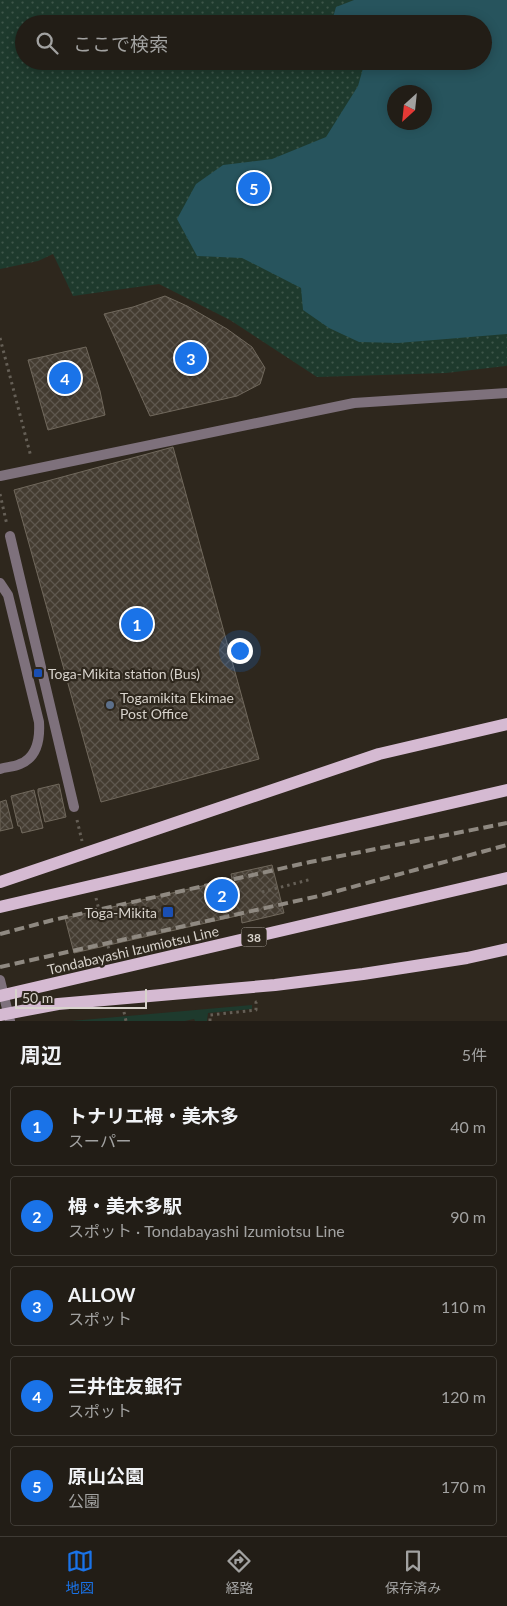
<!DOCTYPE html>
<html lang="ja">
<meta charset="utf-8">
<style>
:root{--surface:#221d16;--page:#2a261f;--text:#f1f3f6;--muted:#a2a2a1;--line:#3f3b35;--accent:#1a73e8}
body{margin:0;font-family:Lato,"Noto Sans JP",sans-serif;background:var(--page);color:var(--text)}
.compass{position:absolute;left:387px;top:85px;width:45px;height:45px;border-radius:50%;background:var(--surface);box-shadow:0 2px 12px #0003;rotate:207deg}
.scale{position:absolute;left:15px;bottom:12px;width:132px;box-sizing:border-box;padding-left:5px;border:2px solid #d8d3cc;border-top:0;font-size:14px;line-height:18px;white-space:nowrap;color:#d8d3cc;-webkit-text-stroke:4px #2e271d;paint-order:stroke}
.you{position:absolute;left:239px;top:650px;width:18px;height:18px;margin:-12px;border:4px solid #fff;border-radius:50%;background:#1a73e8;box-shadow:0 0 0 8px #1a73e833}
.badge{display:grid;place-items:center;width:32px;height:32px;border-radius:50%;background:var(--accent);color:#fff;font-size:16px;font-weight:700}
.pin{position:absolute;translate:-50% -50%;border:2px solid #fff;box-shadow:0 1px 5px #0006}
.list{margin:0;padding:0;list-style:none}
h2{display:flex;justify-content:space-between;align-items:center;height:65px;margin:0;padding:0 20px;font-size:21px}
h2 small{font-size:16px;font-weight:400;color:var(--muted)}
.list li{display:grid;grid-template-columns:32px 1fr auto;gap:15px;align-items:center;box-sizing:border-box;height:80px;margin:0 10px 10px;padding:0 10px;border:1px solid var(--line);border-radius:5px}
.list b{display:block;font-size:19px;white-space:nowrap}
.list p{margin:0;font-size:16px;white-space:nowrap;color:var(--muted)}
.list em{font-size:16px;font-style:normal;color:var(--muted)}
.icon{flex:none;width:28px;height:28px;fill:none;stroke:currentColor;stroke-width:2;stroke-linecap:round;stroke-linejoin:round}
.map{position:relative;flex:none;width:507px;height:1021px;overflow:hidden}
.search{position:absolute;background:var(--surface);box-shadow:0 2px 12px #0003;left:15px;right:15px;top:15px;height:55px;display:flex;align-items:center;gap:12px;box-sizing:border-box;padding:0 18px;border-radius:28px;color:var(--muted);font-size:19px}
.sheet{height:515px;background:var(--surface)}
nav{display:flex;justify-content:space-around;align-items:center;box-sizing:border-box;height:70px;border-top:1px solid var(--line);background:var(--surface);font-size:14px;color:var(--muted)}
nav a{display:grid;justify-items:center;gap:2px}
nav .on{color:var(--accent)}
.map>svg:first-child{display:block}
.green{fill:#1e3a2d}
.park{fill:url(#park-dots);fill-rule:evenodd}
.water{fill:#27545d;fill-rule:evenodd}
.building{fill:url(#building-cross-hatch);stroke:#70685c}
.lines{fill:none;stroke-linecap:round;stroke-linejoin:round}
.path{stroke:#655f56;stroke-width:3;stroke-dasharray:2.5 4;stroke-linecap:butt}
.service{stroke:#7e717c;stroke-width:10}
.pedestrian{stroke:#7e717c;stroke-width:10}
.tertiary{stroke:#7e717c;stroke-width:10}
.primary{stroke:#d5bad2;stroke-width:12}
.rail{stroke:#8f8981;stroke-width:4;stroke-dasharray:10 5;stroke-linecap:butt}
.transit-dot{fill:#1a4fb4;stroke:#2e271d;stroke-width:2}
.service-dot{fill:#5c6f8a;stroke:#2e271d;stroke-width:2}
.labels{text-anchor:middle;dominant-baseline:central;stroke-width:4.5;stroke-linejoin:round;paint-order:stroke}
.shield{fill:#2e271d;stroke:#a59f98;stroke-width:1}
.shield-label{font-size:12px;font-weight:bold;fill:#d8d3cc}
.poi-label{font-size:14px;fill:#d8d3cc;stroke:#2e271d;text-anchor:start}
.street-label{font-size:14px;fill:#d8d3cc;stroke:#2e271d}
</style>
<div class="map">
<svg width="507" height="1021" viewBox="0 0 507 1021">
<defs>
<pattern id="park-dots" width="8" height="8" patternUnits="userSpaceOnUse" patternTransform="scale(1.25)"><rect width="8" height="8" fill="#1e3a2d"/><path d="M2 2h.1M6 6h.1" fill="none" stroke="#3e564a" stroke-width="1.8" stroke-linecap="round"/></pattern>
<pattern id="building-cross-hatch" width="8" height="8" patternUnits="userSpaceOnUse" patternTransform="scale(1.25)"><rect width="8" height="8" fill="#443c31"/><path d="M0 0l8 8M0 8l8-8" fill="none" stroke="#5e574e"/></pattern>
</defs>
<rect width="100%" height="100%" fill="#2e271d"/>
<path class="green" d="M252,1005v4l-44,4 -1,8h-12l-1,-2 -9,2h-114z"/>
<path class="park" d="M0,0h507v365l-1,1 -60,7 -129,4 -87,-57 -71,-36 -86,12 -20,-42 -15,7 -38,8zM24,24h459v37h-459zM394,92h30v30h-30z"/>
<path class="water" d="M354,0h153v334l-109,9 -39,-1 -30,-14 -26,-18 -2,-22 -59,-30 -45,-2 -20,-37 19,-35 27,-19 49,-6 54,-22 32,-51 7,-25h118v-37h-152l5,-17zM394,92h30v30h-30z"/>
<g class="building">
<path d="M165,296l22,10 40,23 25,18 13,21 -5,16 -23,12 -87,20 -46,-102 29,-7z"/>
<path d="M86,347l14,44 5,24 -57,15 -20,-70z"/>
<path d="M173,447l86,312 -158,43 -87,-312z"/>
<path d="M59,784l7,33 -21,5 -7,-29v-4z"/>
<path d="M34,790l9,38 -21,5 -2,-7h-2l-7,-30z"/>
<path d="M6,800l7,28 -13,3v-29z"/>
<path d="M272,865l12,48 -42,10 -1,-8 -167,38 -9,-35 167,-39 -1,-5z"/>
</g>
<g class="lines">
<g class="path">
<path d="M0,338l31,119"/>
<path d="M0,494l7,31"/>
<path d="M77,820l5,21"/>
<path d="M262,892l50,-13"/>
<path d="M96,898l3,12"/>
<path d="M108,946l3,11"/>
<path d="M124,1012l2,9"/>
<path d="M210,1021v-6l46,-5v-8h1"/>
</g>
<path class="service" d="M0,583l8,12 31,127c1,16 -1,35 -19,42 -6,3 -14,3 -20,5"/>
<path class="pedestrian" d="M10,536l64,271"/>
<g class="tertiary">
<path d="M0,476l354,-73 153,-10"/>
<path d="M0,980l10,41"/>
</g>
<g class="primary">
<path d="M0,882l379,-128 128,-30"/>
<path d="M0,907l507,-117"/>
<path d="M0,996l507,-118"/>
<path d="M0,1015l58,-11 217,-19 88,-11 104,-16 40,-9"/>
</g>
<g class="rail">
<path d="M0,934l53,-14 257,-58 197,-39"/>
<path d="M0,967l319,-71 188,-51"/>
</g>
</g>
<g class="transit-dot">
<rect x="33" y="668" width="10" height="10" rx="2.5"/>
<rect x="162" y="906" width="12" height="12" rx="2.5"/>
</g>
<circle class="service-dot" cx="110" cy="705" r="5"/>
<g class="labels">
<rect class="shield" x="241.5" y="927.5" width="25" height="19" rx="4"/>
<g class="shield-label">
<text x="254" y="937">38</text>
</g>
<g class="poi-label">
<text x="48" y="673">Toga-Mikita station (Bus)</text>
<text x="120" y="697">Togamikita Ekimae<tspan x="120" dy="16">Post Office</tspan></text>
<text x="157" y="912" text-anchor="end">Toga-Mikita</text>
</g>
<g class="street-label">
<text transform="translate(133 950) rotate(-13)">Tondabayashi Izumiotsu Line</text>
</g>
</g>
</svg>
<svg class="compass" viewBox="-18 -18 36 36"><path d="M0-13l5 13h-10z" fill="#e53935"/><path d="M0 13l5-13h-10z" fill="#a2a2a1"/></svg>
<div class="scale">50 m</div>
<div class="you"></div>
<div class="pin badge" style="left:137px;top:624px">1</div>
<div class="pin badge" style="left:222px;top:895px">2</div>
<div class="pin badge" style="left:191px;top:358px">3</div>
<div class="pin badge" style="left:65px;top:378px">4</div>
<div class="pin badge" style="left:254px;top:188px">5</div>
<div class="search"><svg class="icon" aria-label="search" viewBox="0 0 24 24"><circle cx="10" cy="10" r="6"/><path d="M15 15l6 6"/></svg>ここで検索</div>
</div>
<section class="sheet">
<h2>周辺<small>5件</small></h2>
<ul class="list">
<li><span class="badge">1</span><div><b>トナリエ栂・美木多</b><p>スーパー</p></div><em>40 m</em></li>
<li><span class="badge">2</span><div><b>栂・美木多駅</b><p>スポット · Tondabayashi Izumiotsu Line</p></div><em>90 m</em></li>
<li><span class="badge">3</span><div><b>ALLOW</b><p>スポット</p></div><em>110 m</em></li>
<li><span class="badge">4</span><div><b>三井住友銀行</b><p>スポット</p></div><em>120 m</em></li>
<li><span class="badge">5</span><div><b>原山公園</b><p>公園</p></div><em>170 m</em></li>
</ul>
</section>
<nav>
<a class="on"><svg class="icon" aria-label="map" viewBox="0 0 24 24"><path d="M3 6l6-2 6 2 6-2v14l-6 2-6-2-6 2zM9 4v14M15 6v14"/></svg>地図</a>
<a><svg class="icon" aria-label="directions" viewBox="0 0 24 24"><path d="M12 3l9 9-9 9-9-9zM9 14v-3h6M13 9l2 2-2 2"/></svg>経路</a>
<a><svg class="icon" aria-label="saved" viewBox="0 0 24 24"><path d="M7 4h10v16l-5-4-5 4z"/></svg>保存済み</a>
</nav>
